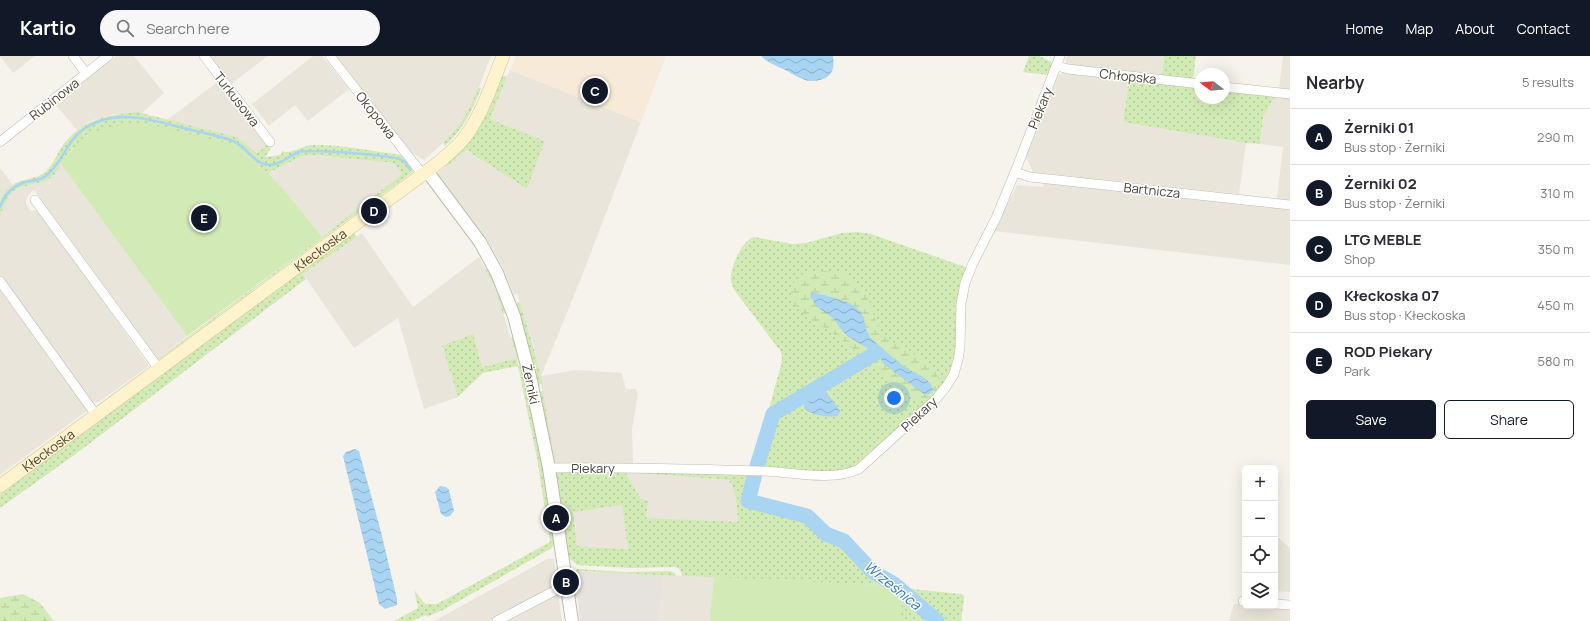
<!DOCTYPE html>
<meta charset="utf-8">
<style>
:root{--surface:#fff;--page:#f7f7f7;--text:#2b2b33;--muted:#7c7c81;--line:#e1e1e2;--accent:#111827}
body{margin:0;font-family:Manrope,sans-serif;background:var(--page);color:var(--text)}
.controls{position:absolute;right:12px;bottom:12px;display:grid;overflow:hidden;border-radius:6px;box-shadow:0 4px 16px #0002}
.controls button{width:36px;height:36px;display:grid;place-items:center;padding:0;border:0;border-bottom:1px solid var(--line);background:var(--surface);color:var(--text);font:20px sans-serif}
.compass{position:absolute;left:1194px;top:12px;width:36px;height:36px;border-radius:50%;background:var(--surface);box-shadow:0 4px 16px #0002;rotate:286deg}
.you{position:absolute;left:894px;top:342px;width:14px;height:14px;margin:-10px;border:3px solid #fff;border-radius:50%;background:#1a73e8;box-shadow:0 0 0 6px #1a73e833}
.badge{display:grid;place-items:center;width:26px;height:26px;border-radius:50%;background:var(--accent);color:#fff;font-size:13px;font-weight:700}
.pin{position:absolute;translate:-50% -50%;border:2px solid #fff;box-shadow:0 1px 4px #0006}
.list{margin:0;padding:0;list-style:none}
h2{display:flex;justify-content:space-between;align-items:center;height:52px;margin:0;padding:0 16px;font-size:17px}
h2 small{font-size:13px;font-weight:400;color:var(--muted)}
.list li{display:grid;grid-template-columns:26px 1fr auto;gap:12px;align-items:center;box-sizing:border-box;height:56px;padding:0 16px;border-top:1px solid var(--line)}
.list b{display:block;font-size:15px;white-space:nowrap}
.list p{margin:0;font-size:13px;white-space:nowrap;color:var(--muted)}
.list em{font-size:13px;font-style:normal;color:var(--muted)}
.actions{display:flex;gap:8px;padding:12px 16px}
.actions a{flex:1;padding:9px 0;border:1px solid var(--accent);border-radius:6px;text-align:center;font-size:14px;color:var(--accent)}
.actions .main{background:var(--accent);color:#fff}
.icon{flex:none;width:22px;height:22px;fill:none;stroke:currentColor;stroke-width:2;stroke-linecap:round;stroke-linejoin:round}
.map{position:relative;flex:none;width:1290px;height:565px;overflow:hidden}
header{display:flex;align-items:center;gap:24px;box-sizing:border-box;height:56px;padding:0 20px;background:var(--accent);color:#fff}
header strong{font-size:19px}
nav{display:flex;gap:22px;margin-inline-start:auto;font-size:14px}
.search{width:280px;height:36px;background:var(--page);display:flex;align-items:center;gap:10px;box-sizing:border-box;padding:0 14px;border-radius:22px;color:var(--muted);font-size:15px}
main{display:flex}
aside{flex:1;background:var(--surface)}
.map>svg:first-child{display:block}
.residential{fill:#eae5da}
.commercial{fill:#f7ead8}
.industrial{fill:#e6e2dd}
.grass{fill:url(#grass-dots);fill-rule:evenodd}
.wetland{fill:url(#wetland-marsh)}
.green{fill:#d2eab5}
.water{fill:url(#water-waves)}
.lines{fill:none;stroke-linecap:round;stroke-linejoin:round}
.stream{stroke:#a9d4f2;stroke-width:2.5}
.river{stroke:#a9d4f2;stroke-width:15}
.minor-casing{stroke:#c2bbae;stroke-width:10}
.tertiary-casing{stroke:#c2bbae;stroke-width:14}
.secondary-casing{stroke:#d6c79b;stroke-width:14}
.minor{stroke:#fff;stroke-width:9}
.tertiary{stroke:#fff;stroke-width:12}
.secondary{stroke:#fff3cd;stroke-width:13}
.labels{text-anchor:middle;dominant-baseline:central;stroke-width:3;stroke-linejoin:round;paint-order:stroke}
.street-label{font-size:13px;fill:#4b4439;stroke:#fff}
.water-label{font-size:14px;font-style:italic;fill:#2e7ab2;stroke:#fff}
</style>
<header>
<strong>Kartio</strong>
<div class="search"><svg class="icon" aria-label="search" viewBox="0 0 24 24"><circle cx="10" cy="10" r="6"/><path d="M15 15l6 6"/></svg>Search here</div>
<nav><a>Home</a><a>Map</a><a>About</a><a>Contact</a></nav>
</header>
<main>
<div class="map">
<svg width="1290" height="565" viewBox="0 0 1290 565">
<defs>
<pattern id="grass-dots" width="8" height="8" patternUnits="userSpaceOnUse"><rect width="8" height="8" fill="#d2eab5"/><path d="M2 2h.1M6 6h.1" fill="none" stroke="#b6ca9c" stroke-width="1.8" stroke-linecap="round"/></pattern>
<pattern id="wetland-marsh" width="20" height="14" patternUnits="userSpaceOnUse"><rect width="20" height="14" fill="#d2eab5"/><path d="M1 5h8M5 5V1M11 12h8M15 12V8" fill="none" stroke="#b6ca9c"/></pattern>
<pattern id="water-waves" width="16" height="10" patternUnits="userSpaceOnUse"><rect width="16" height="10" fill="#a9d4f2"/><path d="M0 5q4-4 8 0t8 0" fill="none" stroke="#8caec5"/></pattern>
</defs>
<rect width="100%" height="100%" fill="#f6f3ec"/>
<g class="residential">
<path d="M0,0h35l-22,17z"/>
<path d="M116,0h18l30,37 -22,20 -28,1 -24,7 -13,9 -22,-26z"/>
<path d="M210,0h58l-37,28z"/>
<path d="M313,0h9l27,33 -41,32 -13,-16 -26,21 -17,-22z"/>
<path d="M336,0h155l-21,54 -14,21 -32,29 -15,-9z"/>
<path d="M1067,0h97l-2,19 -94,-10 -3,-4z"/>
<path d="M1283,0h7v34l-11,-1z"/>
<path d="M510,14l131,52 -61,159 -39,95 36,-6 45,3 4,16h10l2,5 -6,35 1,35h-78l-15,-87 -7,-34 -16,-50 -3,2 -11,-27 -18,-32 -48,-62 28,-24 62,39 18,-48 -55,-22z"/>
<path d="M1064,17l65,7 -6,42 123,21 -7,51 -206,-22 -7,-16 32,-81z"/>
<path d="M219,25l49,63 -11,9 -20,-16 -70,-17z"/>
<path d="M1275,41l15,1v103l-13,-2 6,-52 -23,-3 3,-27z"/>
<path d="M315,99l79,8 8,11 -80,63 -54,-64 34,-17z"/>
<path d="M61,108l126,172 -29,23 -124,-169 -7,6 -1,8 4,7 8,-1 111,156 -50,36h-7l-92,-127v-61l4,-9 6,-11 8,-6 28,-7 8,-6z"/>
<path d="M0,112l13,17 -6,5 -7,11z"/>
<path d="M1044,127l246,27v55l-296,-34 23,-46 26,2z"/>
<path d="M362,177l51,74 66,-50 16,30 22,71 -35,9 -40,-21 16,51 -34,12 -26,-91 -44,30 -51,-74z"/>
<path d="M0,233l88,121 -88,65z"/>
<path d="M625,416l104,8 3,6 5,16 1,21 -92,-5 -5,-19z"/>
<path d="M622,449l6,44 -51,-3 -4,-34z"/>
<path d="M1275,479l15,13v44l-15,-1z"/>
<path d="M547,503h7l4,26 -68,36h-56z"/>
<path d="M663,519l219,10 18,36h-241z"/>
<path d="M558,537l4,28h-57z"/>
<path d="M1234,548l11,1v1l45,2v13h-61z"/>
</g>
<path class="commercial" d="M516,0h150l-25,66 -131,-52z"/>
<path class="industrial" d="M581,515l82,4 -4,46h-79l-5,-44z"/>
<g class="grass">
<path d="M1029,0h10l15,7 -5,12 -26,-3z"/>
<path d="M1164,0h32l-3,23 -31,-4z"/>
<path d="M502,19l5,2 -17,42 55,22 -18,48 -61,-39 -20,17 2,-4 16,-15 13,-17z"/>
<path d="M1129,24l71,8v10h24v-7l51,6 -12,20 -3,27 -14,-1 -123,-21z"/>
<path d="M478,32h3c-9,24 -18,41 -36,58l-2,-3c18,-17 26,-32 35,-55z"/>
<path d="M137,56l100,25 20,16 11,-9 3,4 -6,9 16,-2 1,-4c8,4 20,-5 29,-6 28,-1 62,6 90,10l13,16 -257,190 -66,-89 -13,-21 80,108 164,-122 80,-63 -8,-11 -79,-8 -13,1 -34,17 -8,-4 -26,-24 -162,3 -18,27 -8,6 -28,7 -8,6 -10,20c0,-4 0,-9 0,-12 2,-9 12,-19 21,-21 9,-3 18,-3 25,-10 7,-6 10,-15 15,-23 19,-28 44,-33 76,-36z"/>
<path d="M858,176l13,2 97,34 -11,80 -5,24 -9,14 -12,14 -71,64 -11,6 -28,2 -68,-5 28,-102 1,-8 -1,-5 -46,-61c-2,-3 -3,-6 -4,-9 -2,-12 10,-41 23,-45l39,7 13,-1 36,-10z"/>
<path d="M353,177l4,4 -54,37 3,5 -229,174 -77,55v-14z"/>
<path d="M485,213l5,2 17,41 -4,2 -8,-27z"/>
<path d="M520,246c8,27 17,54 22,82l-4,1 -22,-80 1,-2z"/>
<path d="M473,278l9,33 35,-9 -6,-20 4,-1 5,19 -3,2 1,8h4l22,100 11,75 -3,7 -109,62 -16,7 -1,-2 -14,6h-18l24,-13 -4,-18 11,14h12l113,-62 -13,-84 -19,-92 -35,7 -25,24 -16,-51z"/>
<path d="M543,335l12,73h-1l-15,-72z"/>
<path d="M639,415l119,2 -7,26 58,16 19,18 17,6 21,24h-3l8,10 22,13 8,7 1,-5 59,6 3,2v3l-3,22h-61l2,-22 -20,-14 -200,-9c-1,-5 -2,-8 -7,-9l-45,1 -53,-3 -8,-7 -14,-84 3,-2h67l16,27 7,2 -2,17 92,4c-1,-14 -1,-29 -9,-42l-92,-7zM622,449l6,44 -51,-3 -4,-34z"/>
<path d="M577,513l49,3 44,-1 5,2 1,3 -95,-5 -6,6 2,21 -3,-1 -3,-21z"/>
</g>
<g class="wetland">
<path d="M821,215c6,0 13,0 18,1 11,3 25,15 29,26 6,14 7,29 20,40 14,13 57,24 50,49 -2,7 -9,12 -15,14l-10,-4 -24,-17 -20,-23 -12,-5 -27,-21 -19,-11 -11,-9 -5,-6 -4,-7v-8l5,-13 9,-3z"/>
<path d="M23,538l17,9 14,18h-54v-23z"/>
</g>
<g class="green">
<path d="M130,67l26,3 78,19 26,24 8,4 21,23 33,41 -135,99 -126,-172c23,-33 32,-33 69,-41z"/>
<path d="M714,521l168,8 20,14 -2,22h-190z"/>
</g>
<g class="water">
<path d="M761,0h72c3,17 -5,25 -22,25 -8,0 -18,-7 -26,-11 -8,-4 -18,-7 -24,-14z"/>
<path d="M811,237c8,0 38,8 43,13 14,10 8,17 15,29 3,5 10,10 15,15 7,6 14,12 21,17 9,7 24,9 28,22l-3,5h-6l-39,-29 -9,-12 -29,-17 -7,-8 -6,-9 -18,-13 -6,-10z"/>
<path d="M824,336l3,1 13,18 -2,5c-9,2 -27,-1 -34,-8v-4l17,-11z"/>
<path d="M355,393l4,2 22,81 16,67v6l-12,4 -6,-5 -36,-148 3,-4z"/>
<path d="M440,430l6,1 3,3 5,21 -4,5 -4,1 -5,-3 -6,-22z"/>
</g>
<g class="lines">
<path class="stream" d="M0,151c5,-15 15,-23 30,-26 6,-1 12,-1 17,-6 14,-11 18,-30 33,-43 30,-24 67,-14 99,-5 16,4 32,7 48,12 3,1 6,1 8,3 11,5 17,19 29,22 13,4 24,-8 35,-12 12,-3 93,3 103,8 4,2 6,6 8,9"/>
<g class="river">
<path d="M757,410l16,-52 103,-61"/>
<path d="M755,418l-7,27 59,15 19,18 18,7 29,31 21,12 43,37"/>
</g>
<defs>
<g id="minor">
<path d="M73,0l13,17"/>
<path d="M204,0l66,86"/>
<path d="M330,0l93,119"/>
<path d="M1057,10l11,3 132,15"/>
<path d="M1224,31l66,7"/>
<path d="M0,86l108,-86"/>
<path d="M1015,116l15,5 260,28"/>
<path d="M35,144l124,169"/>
<path d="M0,225l96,134"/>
<path d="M549,412c71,-1 142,1 214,3 29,1 69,11 96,-2l76,-69 11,-13 8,-13 4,-14 2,-12 1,-44 4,-21 8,-20 23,-45 19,-46 45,-116"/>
<path d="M1243,545h2"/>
<path d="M1275,548l15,1"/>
<path d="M497,565l59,-31 11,-3"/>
</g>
<path id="tertiary" d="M427,115l53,71 17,31 17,43 17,65 18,87 23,153"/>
<g id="secondary">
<path id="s1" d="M0,430l438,-323c9,-8 19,-16 27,-26 18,-24 27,-54 38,-81"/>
</g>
</defs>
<use href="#minor" class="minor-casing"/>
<use href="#tertiary" class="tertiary-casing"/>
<use href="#secondary" class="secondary-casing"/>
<use href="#minor" class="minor"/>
<use href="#tertiary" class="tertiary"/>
<use href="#secondary" class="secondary"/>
</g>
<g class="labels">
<g class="street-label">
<text transform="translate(1128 20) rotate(6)">Chłopska</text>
<text transform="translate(54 43) rotate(-38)">Rubinowa</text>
<text transform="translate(237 43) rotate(52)">Turkusowa</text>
<text transform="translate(1040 52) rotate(-68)">Piekary</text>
<text transform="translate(376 59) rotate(52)">Okopowa</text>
<text transform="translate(1152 134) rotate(6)">Bartnicza</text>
<text stroke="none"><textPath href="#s1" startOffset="398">Kłeckoska</textPath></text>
<text transform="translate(531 328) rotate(78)">Żerniki</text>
<text transform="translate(919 358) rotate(-43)">Piekary</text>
<text stroke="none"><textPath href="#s1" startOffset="60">Kłeckoska</textPath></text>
<text x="593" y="412">Piekary</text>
</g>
<g class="water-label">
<text transform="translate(893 529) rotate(39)">Wrześnica</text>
</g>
</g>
</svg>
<div class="controls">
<button>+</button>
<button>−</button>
<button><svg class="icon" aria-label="locate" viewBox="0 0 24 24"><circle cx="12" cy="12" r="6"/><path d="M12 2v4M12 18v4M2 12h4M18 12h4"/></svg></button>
<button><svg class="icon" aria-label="layers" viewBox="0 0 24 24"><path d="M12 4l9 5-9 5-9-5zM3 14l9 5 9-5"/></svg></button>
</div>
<svg class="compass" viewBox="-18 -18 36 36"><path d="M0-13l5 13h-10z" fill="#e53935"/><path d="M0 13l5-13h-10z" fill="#7c7c81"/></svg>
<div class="you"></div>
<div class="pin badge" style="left:556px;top:462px">A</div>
<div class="pin badge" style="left:566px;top:526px">B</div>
<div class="pin badge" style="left:595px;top:35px">C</div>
<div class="pin badge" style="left:374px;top:155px">D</div>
<div class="pin badge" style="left:204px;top:162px">E</div>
</div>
<aside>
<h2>Nearby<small>5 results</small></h2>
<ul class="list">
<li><span class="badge">A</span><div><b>Żerniki 01</b><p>Bus stop · Żerniki</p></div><em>290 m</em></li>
<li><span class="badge">B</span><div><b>Żerniki 02</b><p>Bus stop · Żerniki</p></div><em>310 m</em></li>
<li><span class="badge">C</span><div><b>LTG MEBLE</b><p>Shop</p></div><em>350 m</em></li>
<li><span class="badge">D</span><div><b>Kłeckoska 07</b><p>Bus stop · Kłeckoska</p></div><em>450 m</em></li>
<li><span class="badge">E</span><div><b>ROD Piekary</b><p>Park</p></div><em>580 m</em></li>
</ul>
<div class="actions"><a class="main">Save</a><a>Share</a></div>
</aside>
</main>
